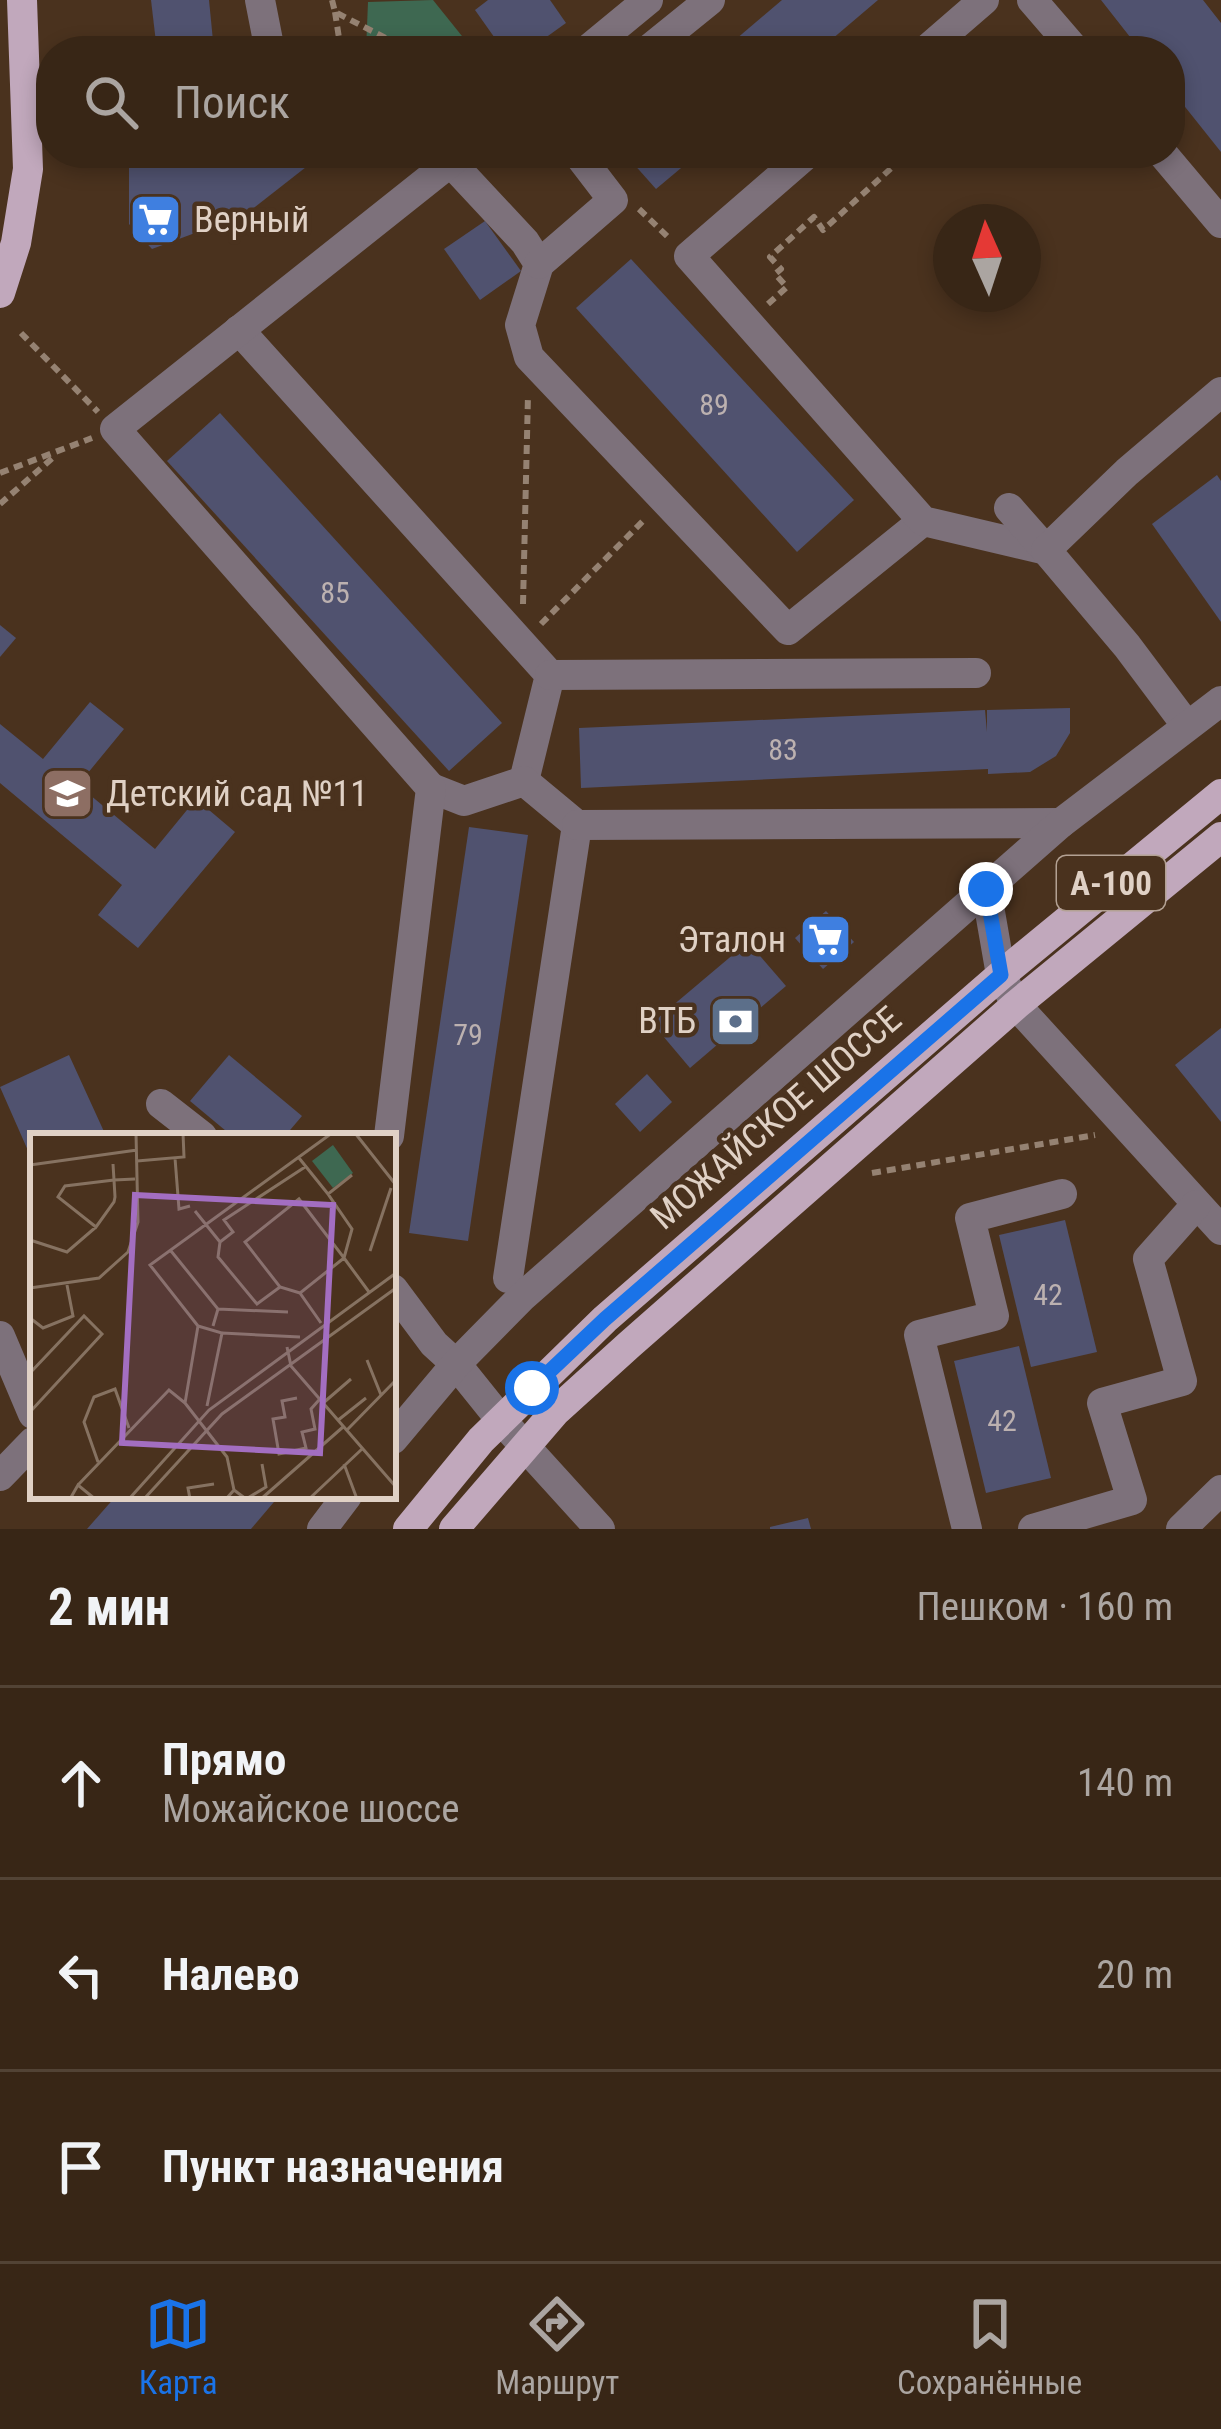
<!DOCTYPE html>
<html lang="ru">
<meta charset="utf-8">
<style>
:root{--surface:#382616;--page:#3f2e1f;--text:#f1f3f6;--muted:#aba5a1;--line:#524335;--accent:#1a73e8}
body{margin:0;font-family:"Roboto Condensed",sans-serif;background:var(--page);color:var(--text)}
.compass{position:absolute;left:933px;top:204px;width:108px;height:108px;border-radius:50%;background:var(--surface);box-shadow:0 6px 18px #0003;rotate:357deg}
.stop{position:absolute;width:36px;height:36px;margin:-27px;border:9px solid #1a73e8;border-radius:50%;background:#fff}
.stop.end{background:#1a73e8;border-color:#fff;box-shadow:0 3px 12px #0008}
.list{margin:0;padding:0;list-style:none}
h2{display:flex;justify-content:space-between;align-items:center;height:156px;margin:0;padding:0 48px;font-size:51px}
h2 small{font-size:39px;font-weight:400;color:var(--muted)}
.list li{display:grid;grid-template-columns:78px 1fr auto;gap:36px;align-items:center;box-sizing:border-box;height:192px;padding:0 48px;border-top:3px solid var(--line)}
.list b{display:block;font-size:45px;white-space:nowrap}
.list p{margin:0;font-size:39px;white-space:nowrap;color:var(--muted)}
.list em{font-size:39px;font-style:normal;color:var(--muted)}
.icon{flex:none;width:66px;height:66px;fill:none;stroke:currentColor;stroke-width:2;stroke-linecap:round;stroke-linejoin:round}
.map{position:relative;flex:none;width:1221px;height:1529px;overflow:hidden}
.search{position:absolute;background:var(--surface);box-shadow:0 6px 18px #0003;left:36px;right:36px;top:36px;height:132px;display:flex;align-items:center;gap:30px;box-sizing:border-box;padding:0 42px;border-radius:48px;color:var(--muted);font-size:45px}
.sheet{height:732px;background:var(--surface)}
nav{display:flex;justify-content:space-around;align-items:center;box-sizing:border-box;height:168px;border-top:3px solid var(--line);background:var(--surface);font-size:33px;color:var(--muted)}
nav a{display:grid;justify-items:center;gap:6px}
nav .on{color:var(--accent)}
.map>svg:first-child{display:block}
.green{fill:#3e6851}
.building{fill:#50526f}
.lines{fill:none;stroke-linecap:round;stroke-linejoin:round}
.path{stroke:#958272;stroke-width:6;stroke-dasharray:9 6;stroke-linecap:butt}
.minor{stroke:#7d717b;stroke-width:30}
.major{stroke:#c1a8bc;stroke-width:30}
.route{stroke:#1a73e8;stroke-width:15}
.labels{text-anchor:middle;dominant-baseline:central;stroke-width:9;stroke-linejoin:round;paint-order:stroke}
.number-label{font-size:30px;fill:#bcb1b0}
.shield{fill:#4a321e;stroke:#b3a193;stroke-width:3}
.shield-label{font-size:33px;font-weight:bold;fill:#e0d1c5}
.poi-label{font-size:36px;fill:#e0d1c5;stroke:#4a321e;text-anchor:start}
.street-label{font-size:36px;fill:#e0d1c5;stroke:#4a321e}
.inset-road{fill:none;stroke:#867261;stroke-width:3}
.view{fill:#a36ec1;fill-opacity:0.15;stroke:#a36ec1;stroke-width:6}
.inset-edge{fill:none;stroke:#e0d1c5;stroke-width:6}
</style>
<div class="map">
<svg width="1221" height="1529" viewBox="0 0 1221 1529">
<rect width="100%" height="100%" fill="#4a321e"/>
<path class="green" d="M433,0l41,51h-108l2,-49z"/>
<g class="building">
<path d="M151,0h58l5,51h-57z"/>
<path d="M488,0h62l16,23 -39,28h-23l-29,-41z"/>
<path d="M782,0h96l-60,51h-96z"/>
<path d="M1101,0h102l18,23v129l-51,-64v-37h-29z"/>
<path d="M129,153h195l-78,61 -94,35 -23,-25z"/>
<path d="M624,153h75l-43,36z"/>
<path d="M485,221l36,50 -41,29 -36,-51z"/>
<path d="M631,259l223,241 -57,52 -221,-244z"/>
<path d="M220,413l282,310 -53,48 -282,-310z"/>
<path d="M1217,475l4,6v141l-69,-98z"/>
<path d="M0,625l16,13 -16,19z"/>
<path d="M90,702l34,27 -46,56 77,64 41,-50 39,33 -97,116 -40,-33 24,-30 -122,-102v-59l43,35z"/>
<path d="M1070,708v25l-14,23 -26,16 -42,2v-5l-407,19 -2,-60 406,-18 2,22v-22z"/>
<path d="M469,827l59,8 -60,406 -59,-8z"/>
<path d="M826,911l28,31 -31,27 -28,-31z"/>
<path d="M748,942l38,44 -96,82 -38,-45z"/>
<path d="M1221,1028v94l-46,-57z"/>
<path d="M69,1055l37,81h-73v26l-33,-75z"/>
<path d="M229,1055l73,61 -17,20h-53l-42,-35z"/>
<path d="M647,1074l25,28 -32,30 -25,-28z"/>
<path d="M1065,1220l32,132 -66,15 -32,-132z"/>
<path d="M1019,1346l32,132 -65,15 -32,-132z"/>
<path d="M116,1496h163l-28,33h-164z"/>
<path d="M808,1518l3,11h-41v-2z"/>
</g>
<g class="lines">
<g class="path">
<path d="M332,0l3,12 76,39"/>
<path d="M335,12l6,39"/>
<path d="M639,209l29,28"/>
<path d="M768,304l19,-17 -12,-13 6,-5 -11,-12 44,-40 9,13 85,-77"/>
<path d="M21,333l77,79"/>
<path d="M0,473l92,-35"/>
<path d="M0,504l56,-49"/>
<path d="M523,604l5,-209"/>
<path d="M541,624l105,-106"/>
<path d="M872,1173l223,-38"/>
</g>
<g class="minor">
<path d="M260,0l10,51"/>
<path d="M1032,0l44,51"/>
<path d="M586,51l62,-51"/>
<path d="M647,51l63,-51"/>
<path d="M925,51l59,-51"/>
<path d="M442,153l83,89 14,22 -19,61 9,32 259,273 135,-109"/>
<path d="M808,153l-119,103 234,265 123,29"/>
<path d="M1162,153l59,70"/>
<path d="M539,264l74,-64 -36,-47"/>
<path d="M239,330l311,345 -26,106"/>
<path d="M1009,508l37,42"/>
<path d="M550,675l426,-2"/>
<path d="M1187,726l-60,-80 -81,-96 81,-78 94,-80"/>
<path d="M431,788l33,13 60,-20 53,44 -69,453"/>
<path d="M577,825l484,-2"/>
<path d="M986,889l15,86 15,30 205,225"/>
<path d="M161,1104l41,32"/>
<path d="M389,1136l42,-348 -316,-359 347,-276"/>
<path d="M393,1289l41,55 22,20 45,56 99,109"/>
<path d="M0,1336l33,78"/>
<path d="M393,1439l63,-75 66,-67 539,-474 160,-122"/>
<path d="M0,1476l33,-34"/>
<path d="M322,1529l25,-33"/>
<path d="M967,1529l-48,-194 75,-19 -24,-98 92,-24"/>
<path d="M1033,1529l99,-29 -30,-97 80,-22 -34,-122 48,-54"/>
<path d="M1181,1529l40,-39"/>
</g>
<g class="major">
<path d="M0,293l16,-50 12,-74 -6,-169"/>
<path d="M408,1529l73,-89 124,-121 396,-344 220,-181"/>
<path d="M454,1529l101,-117 74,-67 387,-340 205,-168"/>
</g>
</g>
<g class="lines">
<path class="route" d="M532,1388l73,-69 396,-344 -15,-86"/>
</g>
<defs>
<symbol id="supermarket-square" viewBox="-11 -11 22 22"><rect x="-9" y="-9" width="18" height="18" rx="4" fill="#3f7fe0" stroke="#4a321e"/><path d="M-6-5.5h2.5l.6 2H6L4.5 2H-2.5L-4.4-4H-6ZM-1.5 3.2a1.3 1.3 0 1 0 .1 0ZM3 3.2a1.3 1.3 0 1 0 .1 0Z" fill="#fff"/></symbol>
<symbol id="school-square" viewBox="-11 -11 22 22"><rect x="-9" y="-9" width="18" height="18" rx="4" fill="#8d6e63" stroke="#4a321e"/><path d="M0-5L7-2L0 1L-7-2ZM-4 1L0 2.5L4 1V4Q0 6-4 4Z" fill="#fff"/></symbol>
<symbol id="bank-square" viewBox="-11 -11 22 22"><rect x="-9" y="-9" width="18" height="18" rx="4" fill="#5c6f8a" stroke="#4a321e"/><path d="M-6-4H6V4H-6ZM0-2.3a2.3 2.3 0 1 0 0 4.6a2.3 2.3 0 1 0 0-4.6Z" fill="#fff"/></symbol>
</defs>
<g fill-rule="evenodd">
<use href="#supermarket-square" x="126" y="190" width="59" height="59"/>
<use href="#school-square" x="38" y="764" width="59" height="59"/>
<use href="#supermarket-square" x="796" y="910" width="59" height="59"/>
<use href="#bank-square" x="706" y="992" width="59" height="59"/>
</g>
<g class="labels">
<g class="number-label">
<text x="714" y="404">89</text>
<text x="335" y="592">85</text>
<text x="783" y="749">83</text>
<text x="468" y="1034">79</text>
<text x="1048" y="1294">42</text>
<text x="1002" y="1420">42</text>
</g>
<rect class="shield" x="1057" y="856" width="108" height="54" rx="9"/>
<g class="shield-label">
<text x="1111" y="883">А-100</text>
</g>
<g class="poi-label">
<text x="194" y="220">Верный</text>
<text x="106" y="794">Детский сад №11</text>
<text x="786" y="940" text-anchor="end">Эталон</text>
<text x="696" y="1021" text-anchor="end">ВТБ</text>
</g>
<g class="street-label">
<text transform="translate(776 1118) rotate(-41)">МОЖАЙСКОЕ ШОССЕ</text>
</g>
</g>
<g transform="translate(30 1133)">
<rect width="366" height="366" fill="#4a321e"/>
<path d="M303,12l20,28 -20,15 -21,-27z" fill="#3e6851"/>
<path class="inset-road" d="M325,0l41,52M145,25l4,51 11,-3M269,25l29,36M107,28l47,-4 -1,-24M83,31l1,16 1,17 -1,5 -18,25 -38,-30 7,-11 49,-6 21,-1M0,32l107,-15M165,78l25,31 -2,15 39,47 23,-17M0,107l37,12 29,-25M190,109l13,-10 -9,-12 81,-53M141,118l47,58 -5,17M340,118l21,-63M0,155l69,-10 29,-26 10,-30 -2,-89M270,160l-20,-6 -35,-45 54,-43 45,59 8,-29 -24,-35 24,-19M188,176l70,3M0,185l13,10 30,-12 -6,-31M291,190l-21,-30 44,-35 25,34M168,193l24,7 -15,73M192,200l78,4M257,214l4,19 105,121M337,227l14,35M0,240l54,-57 18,18 -72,78M267,265l-15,3 3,16 -12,2 6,35 27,-6 -4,-16 13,-3 -4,-20 8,-9M292,271l29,-25M307,288l29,-23M316,298l50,-51M68,329l-14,-40 10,-25 21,-8 14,39M314,331l13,35M48,352l91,-95 16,13M204,357l12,9 20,-12 -4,-23M40,366l8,-14 17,14M99,366l80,-89 187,-137M114,366l78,-85 174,-126M160,366l-2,-11 26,-4M196,366l8,-9 -7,-33 -42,-54 13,-77 -48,-61 182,-132M231,366l82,-72M279,366l53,-50"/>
<path class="view" d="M105,62l198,10 -13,248 -198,-10z"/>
<rect width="366" height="366" class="inset-edge"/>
</g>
</svg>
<svg class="compass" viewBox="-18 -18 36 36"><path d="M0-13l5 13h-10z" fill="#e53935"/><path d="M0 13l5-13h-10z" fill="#aba5a1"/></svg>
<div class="stop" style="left:532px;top:1388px"></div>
<div class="stop end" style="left:986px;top:889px"></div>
<div class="search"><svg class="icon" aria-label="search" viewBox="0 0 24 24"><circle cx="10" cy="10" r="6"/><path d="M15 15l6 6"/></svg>Поиск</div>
</div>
<section class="sheet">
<h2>2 мин<small>Пешком · 160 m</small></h2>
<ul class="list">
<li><svg class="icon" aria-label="ahead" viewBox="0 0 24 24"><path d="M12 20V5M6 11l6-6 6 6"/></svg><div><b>Прямо</b><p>Можайское шоссе</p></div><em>140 m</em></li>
<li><svg class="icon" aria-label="left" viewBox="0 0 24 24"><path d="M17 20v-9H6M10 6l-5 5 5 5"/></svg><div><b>Налево</b></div><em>20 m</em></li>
<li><svg class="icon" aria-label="arrive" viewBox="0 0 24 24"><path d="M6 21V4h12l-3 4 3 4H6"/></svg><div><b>Пункт назначения</b></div></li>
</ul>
</section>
<nav>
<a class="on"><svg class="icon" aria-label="map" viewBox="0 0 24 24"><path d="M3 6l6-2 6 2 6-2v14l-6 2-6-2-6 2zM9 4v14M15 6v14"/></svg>Карта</a>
<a><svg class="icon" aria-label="directions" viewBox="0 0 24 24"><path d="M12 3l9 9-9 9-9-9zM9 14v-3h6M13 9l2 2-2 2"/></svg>Маршрут</a>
<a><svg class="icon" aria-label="saved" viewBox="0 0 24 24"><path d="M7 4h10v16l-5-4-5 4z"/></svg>Сохранённые</a>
</nav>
